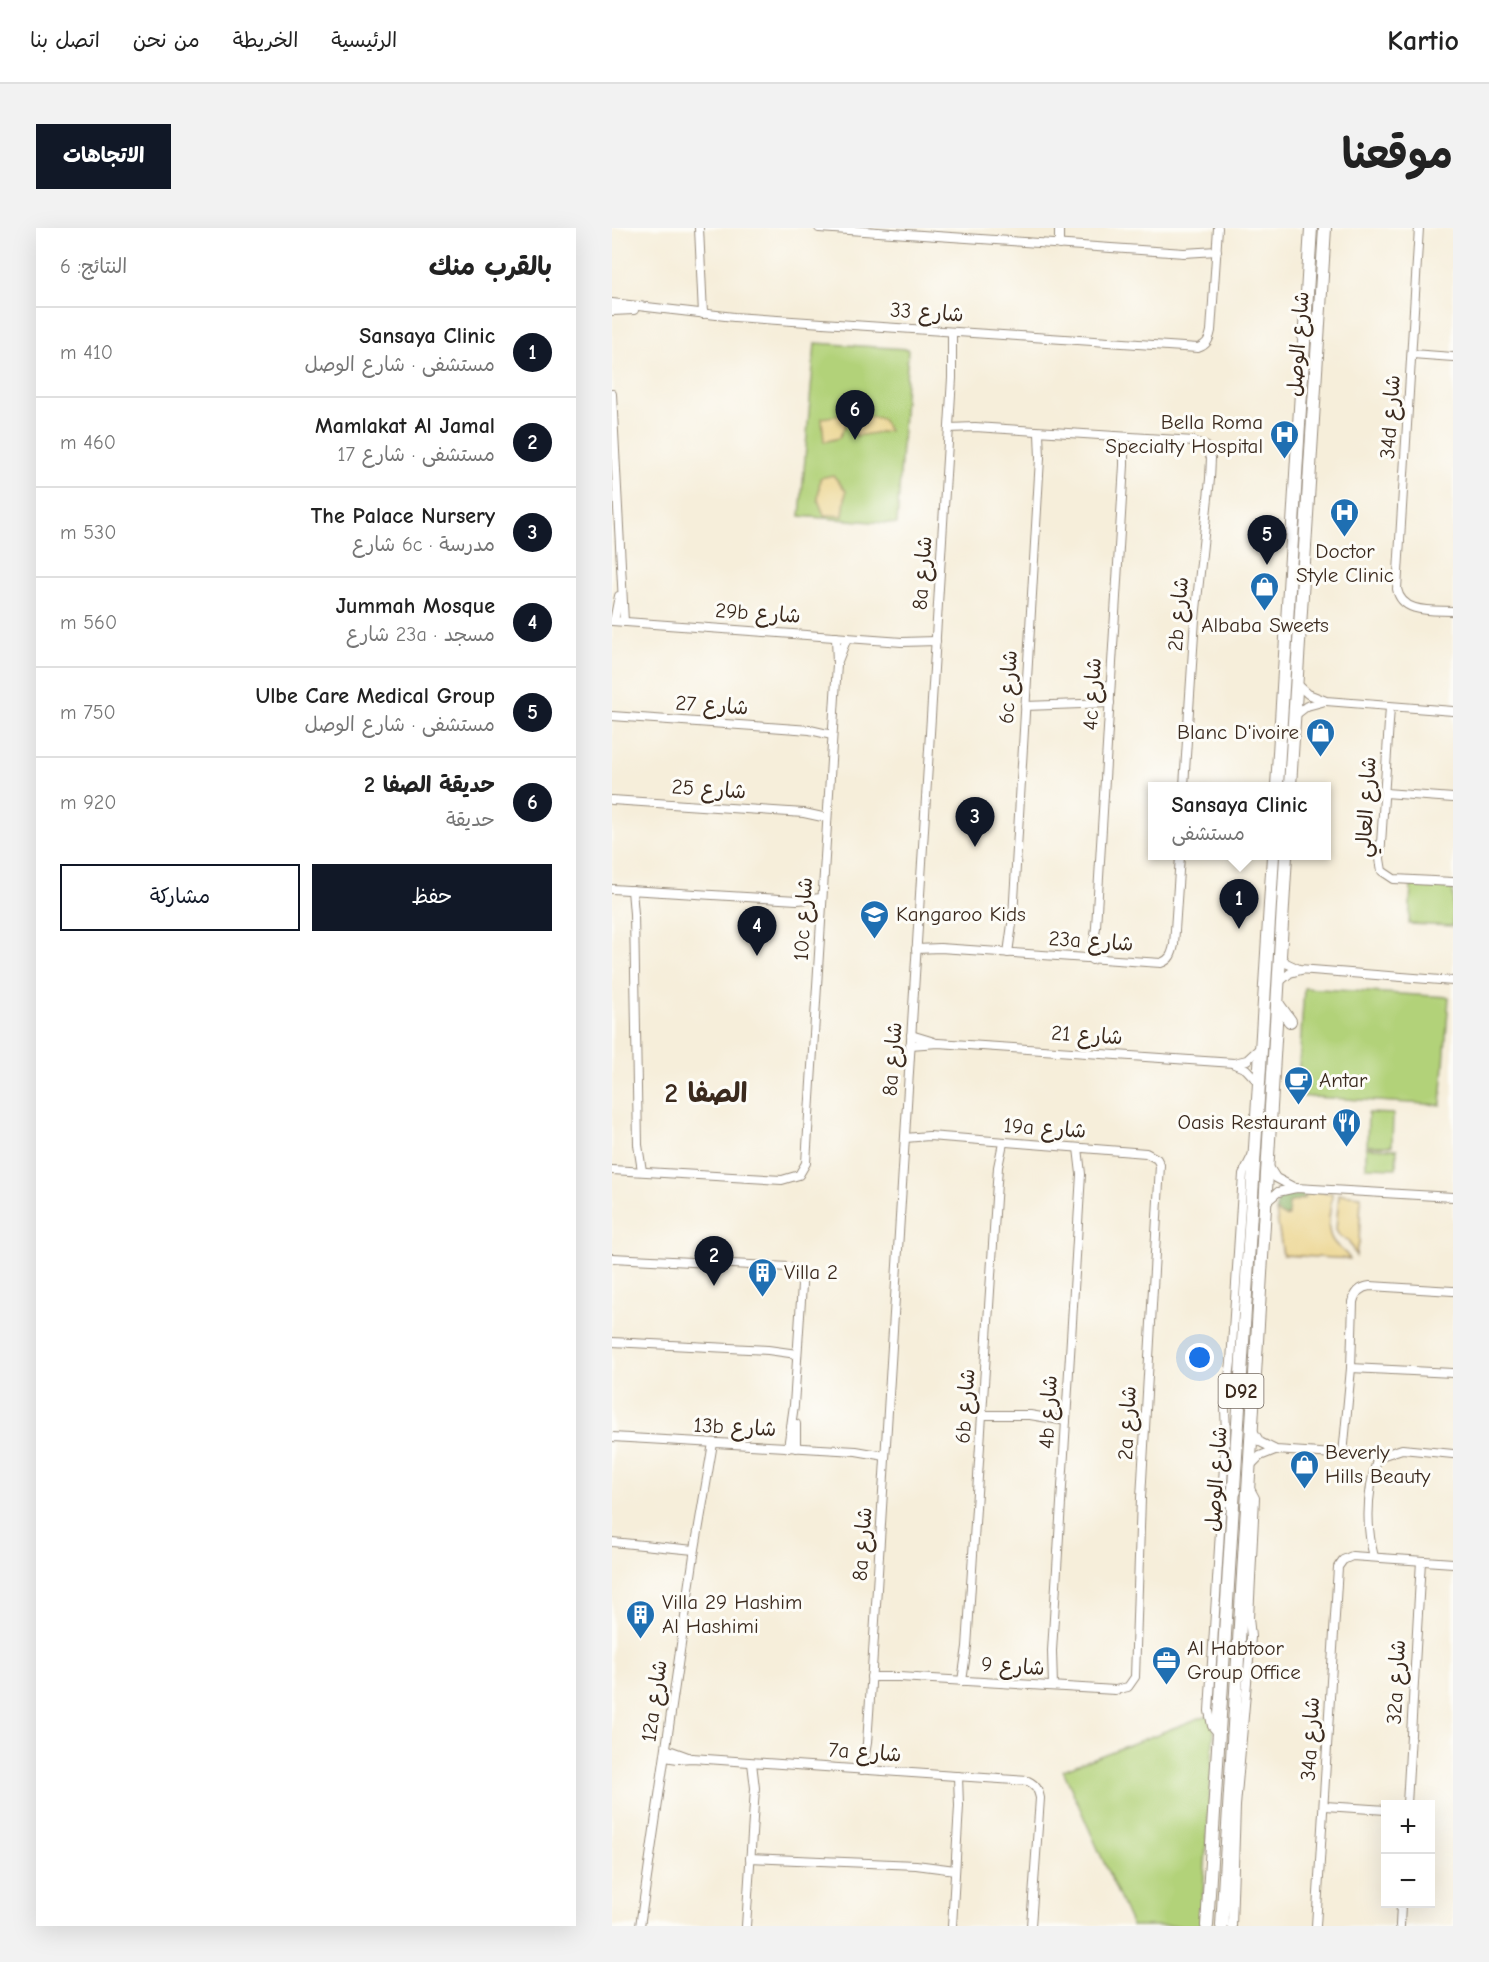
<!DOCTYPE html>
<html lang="ar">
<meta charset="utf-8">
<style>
:root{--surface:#fff;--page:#f2f2f2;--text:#222;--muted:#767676;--line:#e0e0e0;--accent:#111827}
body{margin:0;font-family:"Comic Neue","Playpen Sans Arabic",sans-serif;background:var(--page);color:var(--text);direction:rtl}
.controls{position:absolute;right:18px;bottom:18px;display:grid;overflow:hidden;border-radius:0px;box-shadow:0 6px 24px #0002}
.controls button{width:54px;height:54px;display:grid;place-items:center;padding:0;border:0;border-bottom:2px solid var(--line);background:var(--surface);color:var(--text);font:30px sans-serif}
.you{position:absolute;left:588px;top:1130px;width:21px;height:21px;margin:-15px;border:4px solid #fff;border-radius:50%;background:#1a73e8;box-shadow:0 0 0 9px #1a73e833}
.badge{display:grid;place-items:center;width:39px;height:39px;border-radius:50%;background:var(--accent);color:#fff;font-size:20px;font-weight:700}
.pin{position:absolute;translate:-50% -50px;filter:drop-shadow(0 2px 3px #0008)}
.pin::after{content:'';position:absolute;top:32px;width:21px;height:18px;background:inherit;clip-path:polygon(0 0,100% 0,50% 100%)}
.popup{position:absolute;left:536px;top:554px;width:183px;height:78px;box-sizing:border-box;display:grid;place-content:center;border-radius:0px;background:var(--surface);filter:drop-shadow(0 2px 4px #0005);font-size:20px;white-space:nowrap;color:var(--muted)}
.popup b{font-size:22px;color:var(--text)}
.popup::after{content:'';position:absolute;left:50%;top:100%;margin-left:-12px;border:12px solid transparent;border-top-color:var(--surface)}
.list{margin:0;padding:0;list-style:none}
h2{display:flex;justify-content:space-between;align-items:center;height:78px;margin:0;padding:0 24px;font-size:26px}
h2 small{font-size:20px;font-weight:400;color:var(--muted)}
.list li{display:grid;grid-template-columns:39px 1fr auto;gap:18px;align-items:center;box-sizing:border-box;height:90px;padding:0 24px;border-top:2px solid var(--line)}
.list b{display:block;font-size:22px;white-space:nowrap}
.list p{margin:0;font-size:20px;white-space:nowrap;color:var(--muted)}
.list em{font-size:20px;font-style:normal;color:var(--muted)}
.actions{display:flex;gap:12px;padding:18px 24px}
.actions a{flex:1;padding:14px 0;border:2px solid var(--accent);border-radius:0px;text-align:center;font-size:21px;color:var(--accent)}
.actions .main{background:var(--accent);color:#fff}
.map{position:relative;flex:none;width:841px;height:1698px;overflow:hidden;direction:ltr;border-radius:0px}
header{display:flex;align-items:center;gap:36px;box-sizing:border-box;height:84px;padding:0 30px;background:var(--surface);border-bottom:2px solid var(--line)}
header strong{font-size:28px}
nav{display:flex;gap:33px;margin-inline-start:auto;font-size:21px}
.intro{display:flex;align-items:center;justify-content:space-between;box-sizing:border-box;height:144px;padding:0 36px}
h1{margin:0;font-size:42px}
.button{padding:15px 27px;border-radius:0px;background:var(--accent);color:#fff;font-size:21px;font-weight:700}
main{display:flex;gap:36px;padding:0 36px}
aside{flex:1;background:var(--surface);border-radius:0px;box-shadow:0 6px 24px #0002}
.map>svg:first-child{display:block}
.green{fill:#b2d279;stroke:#767e4c;stroke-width:1.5}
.forest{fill:#8db469;stroke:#646f44;stroke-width:1.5}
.sand{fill:#eeda9e;stroke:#94825e;stroke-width:1.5}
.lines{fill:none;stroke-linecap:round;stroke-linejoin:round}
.minor-casing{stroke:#988c7c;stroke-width:10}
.primary-casing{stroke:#988c7c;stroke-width:14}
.minor{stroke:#fff;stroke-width:8}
.primary{stroke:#fff;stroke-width:12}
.labels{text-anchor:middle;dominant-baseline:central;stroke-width:6;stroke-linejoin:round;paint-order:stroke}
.shield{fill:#fdfcf7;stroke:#75695f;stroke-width:1.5}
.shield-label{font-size:20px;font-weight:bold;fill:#3b2a1e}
.street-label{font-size:21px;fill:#3b2a1e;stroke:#fdfcf7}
.poi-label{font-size:21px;fill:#3b2a1e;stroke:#fdfcf7;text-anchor:start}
.district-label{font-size:27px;font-weight:bold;fill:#3b2a1e;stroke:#fdfcf7}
</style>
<header>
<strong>Kartio</strong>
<nav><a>الرئيسية</a><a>الخريطة</a><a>من نحن</a><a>اتصل بنا</a></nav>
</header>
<div class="intro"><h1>موقعنا</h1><a class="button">الاتجاهات</a></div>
<main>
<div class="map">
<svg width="841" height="1698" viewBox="0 0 841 1698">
<rect width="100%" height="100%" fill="#fdfcf7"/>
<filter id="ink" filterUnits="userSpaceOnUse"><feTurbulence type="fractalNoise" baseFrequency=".0167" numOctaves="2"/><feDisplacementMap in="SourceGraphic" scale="12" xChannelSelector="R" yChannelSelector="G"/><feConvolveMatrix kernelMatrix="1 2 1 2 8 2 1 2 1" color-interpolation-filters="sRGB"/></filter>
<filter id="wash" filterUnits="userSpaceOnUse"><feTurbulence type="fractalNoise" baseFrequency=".008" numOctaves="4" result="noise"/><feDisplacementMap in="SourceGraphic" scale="24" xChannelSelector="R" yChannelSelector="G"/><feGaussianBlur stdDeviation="1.35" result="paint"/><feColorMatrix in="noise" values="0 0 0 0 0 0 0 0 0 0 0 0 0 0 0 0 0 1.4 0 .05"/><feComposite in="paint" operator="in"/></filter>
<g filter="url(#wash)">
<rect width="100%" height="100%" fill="#f6eeda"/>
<g class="green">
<path d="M203,115l93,6 -11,175 -97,-8z"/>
<path d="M799,657l42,3v38l-44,-2z"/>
<path d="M692,760l145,9 -8,108 -144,-9z"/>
<path d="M756,885l25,1 -1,32h-25z"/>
<path d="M754,920l31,1 -1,19 -30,-1z"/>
<path d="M598,1486h5l-14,212h-69l-69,-156z"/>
</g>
<path class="forest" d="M690,962l3,4v4l-16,5v12l-4,2 -9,-5 1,-10 5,-8z"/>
<g class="sand">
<path d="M239,185l31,6 7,12 -33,5 -5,-22 -12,24 -15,4 -2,-24z"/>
<path d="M221,247l13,16 -3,25 -19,-1 -6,-15 2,-22z"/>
<path d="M690,962l30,3c0,15 -8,34 1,48 5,7 12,10 17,18l-67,-4 -7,-43 9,5 4,-1v-13l16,-5z"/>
<path d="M727,966l22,2 -2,49 -2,2 -1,9 -8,-16 -8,-3 -4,-7z"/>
</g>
</g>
<g filter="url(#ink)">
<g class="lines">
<defs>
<g id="minor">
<path d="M87,0l4,86"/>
<path d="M207,0l365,25 33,-2"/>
<path d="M447,0v17"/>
<path d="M807,0l-22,361c5,25 35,21 56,22"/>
<path d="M0,75l122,14 464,31c9,-3 11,-8 13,-17l7,-103"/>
<path d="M0,83l22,-1"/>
<path d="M800,126l41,3"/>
<path d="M0,166l12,228"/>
<path d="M337,200l26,-1 219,14 12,5 5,12 -1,21 -15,140 -11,167"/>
<path d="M0,393l290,21 34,-1"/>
<path d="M2,393l5,-25"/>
<path d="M226,433l9,-23"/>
<path d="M684,455l12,11 18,7 127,10"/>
<path d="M413,478l85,-3"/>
<path d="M778,479l-10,152 2,12 12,8 59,3"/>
<path d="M0,488l198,14 22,5"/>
<path d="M682,488l13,-10 15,-4"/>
<path d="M773,565l68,5"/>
<path d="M0,572l192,13 23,5"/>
<path d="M0,661l185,11 25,-2"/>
<path d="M20,662l2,24 4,231 4,26"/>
<path d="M304,721l24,-1 221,15c9,-3 11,-9 13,-18l6,-89"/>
<path d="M396,725l5,-36 27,-459 -1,-25"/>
<path d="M668,727l6,8 13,6 154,12"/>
<path d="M480,732l4,-33 28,-462v-27"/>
<path d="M666,755l12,-10 11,-3"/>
<path d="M299,807l23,7"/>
<path d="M298,817l28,-2 296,20 13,-3 14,-13"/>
<path d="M622,836l12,5 13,14"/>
<path d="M657,939l7,11 19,10"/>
<path d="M0,942l170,10 17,-5 7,-12 31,-499 -1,-27"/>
<path d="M652,976l14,-12 18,-4 157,9"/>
<path d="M0,1030l177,9 10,6 3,12 -8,120 -6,43"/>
<path d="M0,1114l156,8 29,4"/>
<path d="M739,1140l102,5"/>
<path d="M370,1187h48l36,6"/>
<path d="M184,1196v24"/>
<path d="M640,1201l8,13 16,8 102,7 24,-8 51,5"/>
<path d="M0,1209l244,14 29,5"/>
<path d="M731,1227l8,-87 2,-66c2,-10 8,-15 17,-16l83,5"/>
<path d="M637,1239l11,-11 15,-6"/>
<path d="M0,1314l82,8"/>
<path d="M762,1329c-9,-34 -7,-66 4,-100"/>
<path d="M259,1449h28l216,13 13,-3 7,-10 6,-179 19,-333 -3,-6 -11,-6 -217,-17 -24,2"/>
<path d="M350,1453l5,-34 31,-480 5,-24"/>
<path d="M441,1458l-1,-35 29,-477 -3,-26"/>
<path d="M607,1506l-7,-8 -3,-15 17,-278 -1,-24 6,-47 12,-188 10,-20"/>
<path d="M54,1521l22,8"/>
<path d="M53,1529l13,2 14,-1 336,23c8,4 10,8 12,17l-9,128"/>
<path d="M250,1542l5,-27 5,-74 80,-1291v-46"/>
<path d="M795,1576l14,-243"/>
<path d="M713,1578l61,4"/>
<path d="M138,1630l166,7 39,5"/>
<path d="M28,1698l54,-371 19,-112"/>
<path d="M134,1698l9,-138 -3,-25"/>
<path d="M340,1698l7,-120 -1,-30"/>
<path d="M620,1698l4,-120 15,-169 -2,-19 6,-120 -7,-13"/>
<path d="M704,1698l22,-359 5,-7 9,-4 101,7"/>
<path d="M788,1698l1,-22"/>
</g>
<g id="primary">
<path d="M665,558l34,-558"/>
<path d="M678,558l35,-558"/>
<path d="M665,775l13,18"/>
<path d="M609,1275l14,-12"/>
<path d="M595,1698l66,-1070"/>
<path d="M610,1698l64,-1070"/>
</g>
</defs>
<use href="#minor" class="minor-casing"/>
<use href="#primary" class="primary-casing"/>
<use href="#minor" class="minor"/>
<use href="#primary" class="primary"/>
</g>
</g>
<defs>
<symbol id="hospital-pin" viewBox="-11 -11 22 30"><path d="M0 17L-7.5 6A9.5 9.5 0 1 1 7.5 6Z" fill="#1f6fb2" stroke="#fdfcf7"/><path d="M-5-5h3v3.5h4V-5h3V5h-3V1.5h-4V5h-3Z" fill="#fff"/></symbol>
<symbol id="shop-pin" viewBox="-11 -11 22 30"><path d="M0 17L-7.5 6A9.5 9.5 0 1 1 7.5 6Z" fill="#1f6fb2" stroke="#fdfcf7"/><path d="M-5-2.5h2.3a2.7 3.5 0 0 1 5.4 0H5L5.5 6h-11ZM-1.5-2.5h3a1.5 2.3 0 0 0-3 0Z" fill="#fff"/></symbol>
<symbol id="school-pin" viewBox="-11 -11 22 30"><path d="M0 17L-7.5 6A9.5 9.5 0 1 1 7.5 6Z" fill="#1f6fb2" stroke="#fdfcf7"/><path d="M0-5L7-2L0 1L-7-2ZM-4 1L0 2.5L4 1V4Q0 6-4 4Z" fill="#fff"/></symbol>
<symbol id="cafe-pin" viewBox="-11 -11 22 30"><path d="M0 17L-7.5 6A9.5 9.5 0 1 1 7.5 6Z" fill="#1f6fb2" stroke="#fdfcf7"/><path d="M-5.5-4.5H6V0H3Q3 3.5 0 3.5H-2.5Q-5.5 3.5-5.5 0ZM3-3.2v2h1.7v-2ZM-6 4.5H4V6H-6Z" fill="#fff"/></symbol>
<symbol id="restaurant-pin" viewBox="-11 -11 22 30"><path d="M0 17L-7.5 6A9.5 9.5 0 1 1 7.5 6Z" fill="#1f6fb2" stroke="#fdfcf7"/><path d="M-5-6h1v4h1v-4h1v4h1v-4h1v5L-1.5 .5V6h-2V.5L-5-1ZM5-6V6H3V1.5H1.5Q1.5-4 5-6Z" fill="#fff"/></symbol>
<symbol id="building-pin" viewBox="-11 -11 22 30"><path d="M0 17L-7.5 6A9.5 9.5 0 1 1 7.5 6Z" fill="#1f6fb2" stroke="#fdfcf7"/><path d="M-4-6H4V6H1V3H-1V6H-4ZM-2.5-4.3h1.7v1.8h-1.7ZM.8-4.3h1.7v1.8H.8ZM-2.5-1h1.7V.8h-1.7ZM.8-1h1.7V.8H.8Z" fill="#fff"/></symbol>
<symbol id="office-pin" viewBox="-11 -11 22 30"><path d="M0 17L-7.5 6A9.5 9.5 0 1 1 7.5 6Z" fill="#1f6fb2" stroke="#fdfcf7"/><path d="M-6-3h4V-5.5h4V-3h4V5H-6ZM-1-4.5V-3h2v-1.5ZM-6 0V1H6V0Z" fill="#fff"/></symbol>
</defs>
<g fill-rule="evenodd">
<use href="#hospital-pin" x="656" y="190" width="33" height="45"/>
<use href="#hospital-pin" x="716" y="268" width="33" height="45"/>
<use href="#shop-pin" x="636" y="342" width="33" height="45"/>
<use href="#shop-pin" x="692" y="488" width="33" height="45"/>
<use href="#school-pin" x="246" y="670" width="33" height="45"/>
<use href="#cafe-pin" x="670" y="836" width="33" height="45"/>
<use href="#restaurant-pin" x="718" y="878" width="33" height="45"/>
<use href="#building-pin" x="134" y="1028" width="33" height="45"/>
<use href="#shop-pin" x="676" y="1220" width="33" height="45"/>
<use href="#building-pin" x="12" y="1370" width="33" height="45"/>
<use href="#office-pin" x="538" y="1416" width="33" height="45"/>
</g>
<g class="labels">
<rect class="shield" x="606.5" y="1146" width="45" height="34" rx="4.5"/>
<g class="shield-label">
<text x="629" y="1163">D92</text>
</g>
<g class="street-label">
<text transform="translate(315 84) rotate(4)">شارع 33</text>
<text transform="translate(686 116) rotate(-86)">شارع الوصل</text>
<text transform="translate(778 189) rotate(-86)">34d شارع</text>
<text transform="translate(310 345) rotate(-86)">8a شارع</text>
<text transform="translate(146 385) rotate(4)">29b شارع</text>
<text transform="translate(566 386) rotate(-85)">2b شارع</text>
<text transform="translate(396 459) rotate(-87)">6c شارع</text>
<text transform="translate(480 466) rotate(-87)">4c شارع</text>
<text transform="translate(100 477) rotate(4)">شارع 27</text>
<text transform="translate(97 561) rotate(4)">شارع 25</text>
<text transform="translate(754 579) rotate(-87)">شارع العالي</text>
<text transform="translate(191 691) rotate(-87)">10c شارع</text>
<text transform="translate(479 713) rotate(4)">23a شارع</text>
<text transform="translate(475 807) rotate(4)">شارع 21</text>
<text transform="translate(280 831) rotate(-86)">8a شارع</text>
<text transform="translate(433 900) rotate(4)">19a شارع</text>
<text transform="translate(353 1178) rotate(-86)">6b شارع</text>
<text transform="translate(436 1184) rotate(-87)">4b شارع</text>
<text transform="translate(515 1195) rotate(-87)">2a شارع</text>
<text transform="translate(123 1199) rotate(3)">13b شارع</text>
<text transform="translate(604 1251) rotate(-86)">شارع الوصل</text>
<text transform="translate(250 1316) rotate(-86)">8a شارع</text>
<text transform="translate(401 1438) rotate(4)">شارع 9</text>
<text transform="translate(784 1454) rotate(-87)">32a شارع</text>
<text transform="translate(42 1473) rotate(-82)">12a شارع</text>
<text transform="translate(698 1511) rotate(-87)">34a شارع</text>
<text transform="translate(253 1524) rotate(4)">7a شارع</text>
</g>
<g class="poi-label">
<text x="651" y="194" text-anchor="end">Bella Roma<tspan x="651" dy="24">Specialty Hospital</tspan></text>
<text x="733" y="323" text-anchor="middle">Doctor<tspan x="733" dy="24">Style Clinic</tspan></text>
<text x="653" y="397" text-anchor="middle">Albaba Sweets</text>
<text x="687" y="504" text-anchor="end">Blanc D'ivoire</text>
<text x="284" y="686">Kangaroo Kids</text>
<text x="707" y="852">Antar</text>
<text x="714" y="894" text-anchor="end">Oasis Restaurant</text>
<text x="172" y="1044">Villa 2</text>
<text x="713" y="1224">Beverly<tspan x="713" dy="24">Hills Beauty</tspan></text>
<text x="50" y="1374">Villa 29 Hashim<tspan x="50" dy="24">Al Hashimi</tspan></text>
<text x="575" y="1420">Al Habtoor<tspan x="575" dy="24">Group Office</tspan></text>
</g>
<g class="district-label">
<text x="94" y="865">الصفا 2</text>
</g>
</g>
</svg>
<div class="controls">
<button>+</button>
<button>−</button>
</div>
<div class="you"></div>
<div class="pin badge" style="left:627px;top:701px">1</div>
<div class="popup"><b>Sansaya Clinic</b>مستشفى</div>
<div class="pin badge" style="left:102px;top:1058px">2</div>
<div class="pin badge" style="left:363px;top:619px">3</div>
<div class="pin badge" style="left:145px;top:728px">4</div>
<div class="pin badge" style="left:655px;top:337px">5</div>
<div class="pin badge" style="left:243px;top:212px">6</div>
</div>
<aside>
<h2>بالقرب منك<small>النتائج: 6</small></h2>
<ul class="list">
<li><span class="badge">1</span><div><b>Sansaya Clinic</b><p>مستشفى · شارع الوصل</p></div><em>410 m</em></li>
<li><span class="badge">2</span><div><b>Mamlakat Al Jamal</b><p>مستشفى · شارع 17</p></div><em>460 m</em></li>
<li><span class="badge">3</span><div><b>The Palace Nursery</b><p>مدرسة · 6c شارع</p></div><em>530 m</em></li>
<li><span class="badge">4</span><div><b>Jummah Mosque</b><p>مسجد · 23a شارع</p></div><em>560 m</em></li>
<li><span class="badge">5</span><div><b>Ulbe Care Medical Group</b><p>مستشفى · شارع الوصل</p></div><em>750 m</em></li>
<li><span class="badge">6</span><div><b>حديقة الصفا 2</b><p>حديقة</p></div><em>920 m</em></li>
</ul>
<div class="actions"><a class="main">حفظ</a><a>مشاركة</a></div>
</aside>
</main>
